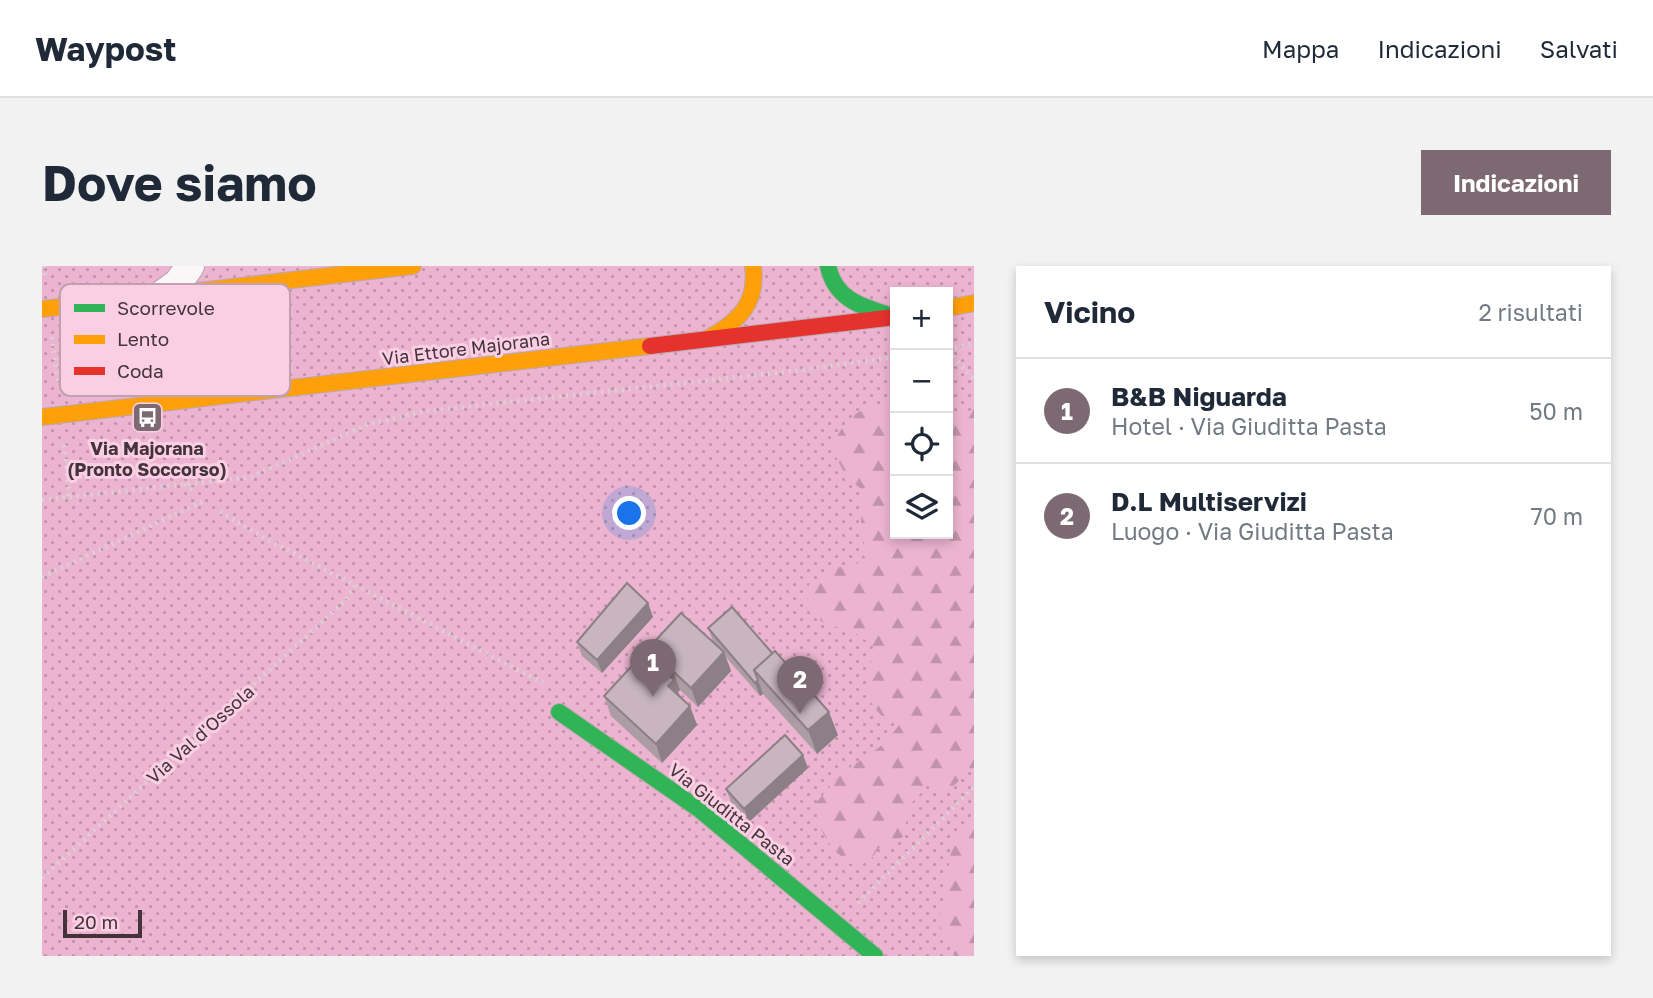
<!DOCTYPE html>
<html lang="it">
<meta charset="utf-8">
<style>
:root{--surface:#fff;--page:#f2f2f3;--text:#1f2937;--muted:#747a83;--line:#e0e1e3;--accent:#7c6972}
body{margin:0;font-family:"Golos Text",sans-serif;background:var(--page);color:var(--text)}
.controls{position:absolute;right:21px;top:21px;display:grid;overflow:hidden;border-radius:0px;box-shadow:0 4px 10px #0003}
.controls button{width:63px;height:63px;display:grid;place-items:center;padding:0;border:0;border-bottom:2px solid var(--line);background:var(--surface);color:var(--text);font:35px sans-serif}
.scale{position:absolute;left:21px;bottom:18px;width:79px;box-sizing:border-box;padding-left:7px;border:4px solid #44333b;border-top:0;font-size:19px;line-height:24px;white-space:nowrap;color:#44333b;-webkit-text-stroke:5px #facfe3;paint-order:stroke}
.you{position:absolute;left:588px;top:248px;width:24px;height:24px;margin:-18px;border:5px solid #fff;border-radius:50%;background:#1a73e8;box-shadow:0 0 0 10px #1a73e833}
.badge{display:grid;place-items:center;width:46px;height:46px;border-radius:50%;background:var(--accent);color:#fff;font-size:23px;font-weight:700}
.pin{position:absolute;translate:-50% -58px;filter:drop-shadow(0 2px 4px #0008)}
.pin::after{content:'';position:absolute;top:37px;width:24px;height:21px;background:inherit;clip-path:polygon(0 0,100% 0,50% 100%)}
.list{margin:0;padding:0;list-style:none}
h2{display:flex;justify-content:space-between;align-items:center;height:91px;margin:0;padding:0 28px;font-size:30px}
h2 small{font-size:23px;font-weight:400;color:var(--muted)}
.list li{display:grid;grid-template-columns:46px 1fr auto;gap:21px;align-items:center;box-sizing:border-box;height:105px;padding:0 28px;border-top:2px solid var(--line)}
.list b{display:block;font-size:26px;white-space:nowrap}
.list p{margin:0;font-size:23px;white-space:nowrap;color:var(--muted)}
.list em{font-size:23px;font-style:normal;color:var(--muted)}
.icon{flex:none;width:38px;height:38px;fill:none;stroke:currentColor;stroke-width:2;stroke-linecap:round;stroke-linejoin:round}
.map{position:relative;flex:none;width:932px;height:690px;overflow:hidden;border-radius:0px}
header{display:flex;align-items:center;gap:42px;box-sizing:border-box;height:98px;padding:0 35px;background:var(--surface);border-bottom:2px solid var(--line)}
header strong{font-size:33px}
nav{display:flex;gap:38px;margin-inline-start:auto;font-size:24px}
.intro{display:flex;align-items:center;justify-content:space-between;box-sizing:border-box;height:168px;padding:0 42px}
h1{margin:0;font-size:49px}
.button{padding:18px 32px;border-radius:0px;background:var(--accent);color:#fff;font-size:24px;font-weight:700}
main{display:flex;gap:42px;padding:0 42px}
aside{flex:1;background:var(--surface);border-radius:0px;box-shadow:0 4px 10px #0003}
.map>svg:first-child{display:block}
.green{fill:url(#green-dots);fill-rule:evenodd}
.forest{fill:url(#forest-firs)}
.lines{fill:none;stroke-linecap:round;stroke-linejoin:round}
.street-casing{stroke:#baa9b1;stroke-width:30}
.fast-casing{stroke:#baa9b1;stroke-width:18}
.slow-casing{stroke:#baa9b1;stroke-width:18}
.jam-casing{stroke:#baa9b1;stroke-width:18}
.path{stroke:#dad3d6;stroke-width:4.5;stroke-dasharray:2 5;stroke-linecap:butt}
.street{stroke:#fbf7f9;stroke-width:28}
.fast{stroke:#30b455;stroke-width:16}
.slow{stroke:#ff9f0a;stroke-width:16}
.jam{stroke:#e5322d;stroke-width:16}
.wall{fill:#ac9ca3}
.shaded-wall{fill:#8c7f85}
.building{fill:#c8b5be;stroke:#8c7f85;stroke-width:2}
.labels{text-anchor:middle;dominant-baseline:central;stroke-width:6;stroke-linejoin:round;paint-order:stroke}
.street-label{font-size:18px;fill:#44333b;stroke:#facfe3}
.poi-label{font-size:18px;font-weight:bold;fill:#44333b;stroke:#facfe3}
.key{fill:#facfe3;stroke:#c3a0b1;stroke-width:2}
.key-label{font-size:19px;fill:#44333b}
</style>
<header>
<strong>Waypost</strong>
<nav><a>Mappa</a><a>Indicazioni</a><a>Salvati</a></nav>
</header>
<div class="intro"><h1>Dove siamo</h1><a class="button">Indicazioni</a></div>
<main>
<div class="map">
<svg width="932" height="690" viewBox="0 0 932 690">
<defs>
<pattern id="green-dots" width="8" height="8" patternUnits="userSpaceOnUse" patternTransform="scale(1.75)"><rect width="8" height="8" fill="#ecb4d0"/><path d="M2 2h.1M6 6h.1" fill="none" stroke="#c193aa" stroke-width="1.8" stroke-linecap="round"/></pattern>
<pattern id="forest-firs" width="22" height="20" patternUnits="userSpaceOnUse" patternTransform="scale(1.75)"><rect width="22" height="20" fill="#ecb4d0"/><path d="M5 1l3.5 6h-7zM16 11l3.5 6h-7z" fill="#c193aa"/></pattern>
</defs>
<rect width="100%" height="100%" fill="#e3ccd7"/>
<path class="green" d="M0,0h932v690h-932zM853,26h53v242h-53z"/>
<g class="forest">
<path d="M844,140l9,4v124h53v-115l26,-10v359l-28,24 -17,-8 -19,21 -7,32 -24,11 -10,14 -19,2c-21,-16 -32,-33 -35,-60l27,-31 42,-29 16,-20 -17,-6 -17,-22 7,-50 -20,-15 -28,-7 -19,-15 3,-25 26,-16 24,-5 6,-11 -4,-32 3,-29 -17,-13 -16,-31c15,-27 23,-40 55,-41z"/>
<path d="M932,546v144h-20l-15,-33 14,-82z"/>
</g>
<g class="lines">
<defs>
<path id="street" d="M118,30l18,-13 12,-17"/>
<g id="fast">
<path d="M786,0c7,33 32,40 61,49"/>
<path d="M517,446l141,98 175,146"/>
</g>
<g id="slow">
<path d="M906,42l26,-5"/>
<path d="M0,43l371,-43"/>
<path d="M665,73c31,-17 51,-35 46,-73"/>
<path d="M0,151l608,-71"/>
</g>
<path id="jam" d="M608,80l245,-29"/>
</defs>
<use href="#street" class="street-casing"/>
<use href="#fast" class="fast-casing"/>
<use href="#slow" class="slow-casing"/>
<use href="#jam" class="jam-casing"/>
<g class="path">
<path d="M2,0l1,11"/>
<path d="M10,71l6,47"/>
<path d="M906,83l26,-5"/>
<path d="M906,85l26,29"/>
<path d="M22,179l5,52"/>
<path d="M143,218l10,8"/>
<path d="M0,234l209,-23 115,-52 60,-14 368,-40 101,-14"/>
<path d="M178,246l50,29 275,143"/>
<path d="M0,311l164,-77"/>
<path d="M0,612l304,-278 8,-14"/>
<path d="M816,637l116,-116"/>
</g>
<use href="#street" class="street"/>
<use href="#fast" class="fast"/>
<use href="#slow" class="slow"/>
<use href="#jam" class="jam"/>
</g>
<g class="wall">
<path d="M611,351l-51,56 -20,-17 -5,-14z"/>
<path d="M666,362l130,107 -21,19 -54,-60 -3,2 -35,-40 6,15 -33,36 -18,-17 -2,2 19,33 -35,38 -51,-47 -7,-20 109,-55z"/>
<path d="M766,502l-59,54 -18,-20 -5,-13z"/>
</g>
<g class="shaded-wall">
<path d="M606,337l5,14 -51,56 -5,-13z"/>
<path d="M682,386l7,19 -33,36 -7,-19z"/>
<path d="M631,405l7,19 -2,2 3,7 -13,-13 1,-10z"/>
<path d="M716,414l5,14 -3,2 -5,-13z"/>
<path d="M648,440l7,19 -35,38 -6,-19z"/>
<path d="M787,446l9,23 -21,19 -9,-24z"/>
<path d="M761,489l5,13 -59,54 -5,-13z"/>
</g>
<g class="building">
<path d="M585,317l21,20 -51,57 -20,-18z"/>
<path d="M690,341l41,47 -19,16 4,10 -3,3 -47,-55z"/>
<path d="M639,347l43,39 -33,36 -18,-17 -4,5 5,4 -6,6 22,20 -34,38 -52,-48z"/>
<path d="M733,385l54,61 -21,18 -54,-60z"/>
<path d="M743,469l18,20 -59,54 -18,-20z"/>
</g>
<defs>
<symbol id="bus-square" viewBox="-11 -11 22 22"><rect x="-9" y="-9" width="18" height="18" rx="4" fill="#7c6972" stroke="#facfe3"/><path d="M-5-6H5V4H4V6H2V4H-2V6H-4V4H-5ZM-3.5-4V0h7V-4ZM-3.5 1.2v1.5H-2V1.2ZM2 1.2v1.5H3.5V1.2Z" fill="#fff"/></symbol>
</defs>
<g fill-rule="evenodd">
<use href="#bus-square" x="88" y="134" width="35" height="35"/>
</g>
<g class="labels">
<g class="street-label">
<text transform="translate(424 82) rotate(-7)">Via Ettore Majorana</text>
<text transform="translate(158 468) rotate(-42)">Via Val d'Ossola</text>
<text transform="translate(690 548) rotate(38)">Via Giuditta Pasta</text>
</g>
<g class="poi-label">
<text x="105" y="182">Via Majorana<tspan x="105" dy="21">(Pronto Soccorso)</tspan></text>
</g>
</g>
<rect x="18" y="18" width="230" height="112" rx="10" class="key"/>
<rect x="32" y="38" width="31" height="8" fill="#30b455"/>
<rect x="32" y="69" width="31" height="9" fill="#ff9f0a"/>
<rect x="32" y="101" width="31" height="8" fill="#e5322d"/>
<g class="key-label">
<text x="75" y="49">Scorrevole</text>
<text x="75" y="80">Lento</text>
<text x="75" y="112">Coda</text>
</g>
</svg>
<div class="controls">
<button>+</button>
<button>−</button>
<button><svg class="icon" aria-label="locate" viewBox="0 0 24 24"><circle cx="12" cy="12" r="6"/><path d="M12 2v4M12 18v4M2 12h4M18 12h4"/></svg></button>
<button><svg class="icon" aria-label="layers" viewBox="0 0 24 24"><path d="M12 4l9 5-9 5-9-5zM3 14l9 5 9-5"/></svg></button>
</div>
<div class="scale">20 m</div>
<div class="you"></div>
<div class="pin badge" style="left:611px;top:431px">1</div>
<div class="pin badge" style="left:758px;top:448px">2</div>
</div>
<aside>
<h2>Vicino<small>2 risultati</small></h2>
<ul class="list">
<li><span class="badge">1</span><div><b>B&amp;B Niguarda</b><p>Hotel · Via Giuditta Pasta</p></div><em>50 m</em></li>
<li><span class="badge">2</span><div><b>D.L Multiservizi</b><p>Luogo · Via Giuditta Pasta</p></div><em>70 m</em></li>
</ul>
</aside>
</main>
